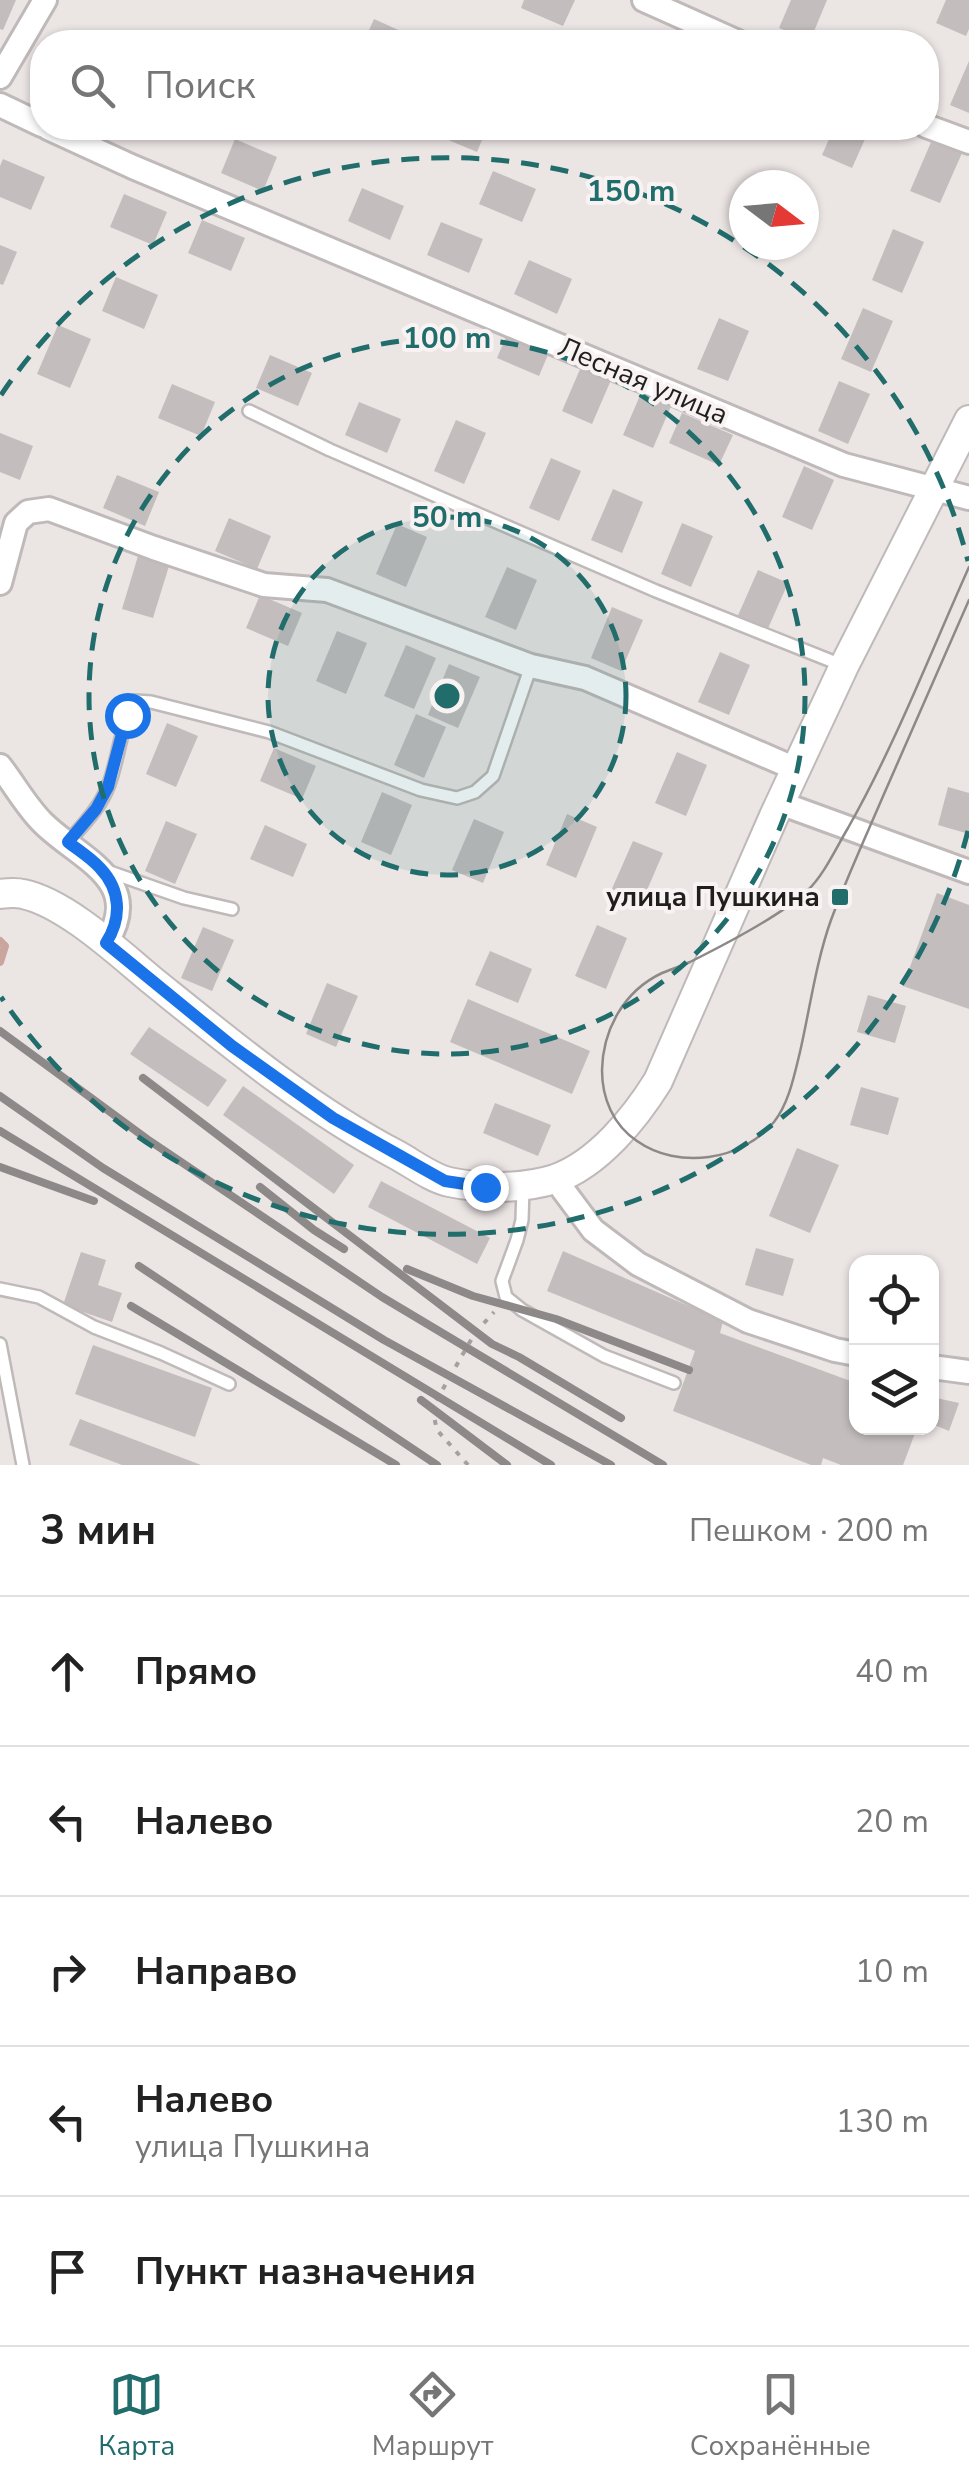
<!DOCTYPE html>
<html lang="ru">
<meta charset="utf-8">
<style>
:root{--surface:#fff;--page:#f6f6f6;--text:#222;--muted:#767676;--line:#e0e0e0;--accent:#216d6c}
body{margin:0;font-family:"Nunito Sans",sans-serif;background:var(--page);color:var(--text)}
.controls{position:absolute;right:30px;bottom:30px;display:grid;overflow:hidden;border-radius:20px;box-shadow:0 2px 8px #0004}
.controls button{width:90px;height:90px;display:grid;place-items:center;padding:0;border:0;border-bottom:2px solid var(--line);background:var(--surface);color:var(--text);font:50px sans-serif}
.compass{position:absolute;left:729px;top:170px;width:90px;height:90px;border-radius:50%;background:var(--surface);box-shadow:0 2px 8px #0004;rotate:106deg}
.stop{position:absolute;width:30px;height:30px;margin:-22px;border:8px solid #1a73e8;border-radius:50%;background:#fff}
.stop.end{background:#1a73e8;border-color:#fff;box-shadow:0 2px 10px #0008}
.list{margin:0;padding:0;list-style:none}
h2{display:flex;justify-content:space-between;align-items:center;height:130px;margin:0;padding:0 40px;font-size:42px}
h2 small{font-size:32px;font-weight:400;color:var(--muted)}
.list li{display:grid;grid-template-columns:65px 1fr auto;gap:30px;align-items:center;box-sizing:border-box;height:150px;padding:0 40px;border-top:2px solid var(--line)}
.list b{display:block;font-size:38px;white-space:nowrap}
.list p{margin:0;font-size:32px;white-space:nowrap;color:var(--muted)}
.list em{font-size:32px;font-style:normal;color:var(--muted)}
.icon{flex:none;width:55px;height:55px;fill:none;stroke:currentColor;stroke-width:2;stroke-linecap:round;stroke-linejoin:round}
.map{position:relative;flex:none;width:969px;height:1465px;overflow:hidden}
.search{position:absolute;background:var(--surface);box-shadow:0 2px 8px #0004;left:30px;right:30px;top:30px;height:110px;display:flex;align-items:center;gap:25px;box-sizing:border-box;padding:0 35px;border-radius:40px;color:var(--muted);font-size:38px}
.sheet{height:880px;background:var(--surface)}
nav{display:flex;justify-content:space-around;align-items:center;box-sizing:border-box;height:140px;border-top:2px solid var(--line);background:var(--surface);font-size:28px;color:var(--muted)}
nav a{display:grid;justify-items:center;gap:5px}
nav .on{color:var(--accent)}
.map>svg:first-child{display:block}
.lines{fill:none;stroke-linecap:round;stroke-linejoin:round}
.stream{stroke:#caa59d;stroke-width:8}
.building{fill:#c3bebd}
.service-casing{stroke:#bfbab9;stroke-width:16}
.minor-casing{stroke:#bfbab9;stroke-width:28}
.tertiary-casing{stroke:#bfbab9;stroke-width:32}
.path{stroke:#a5a09f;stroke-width:4;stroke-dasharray:5 8;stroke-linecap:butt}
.service{stroke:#fff;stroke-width:11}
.minor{stroke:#fff;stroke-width:22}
.tertiary{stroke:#fff;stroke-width:28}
.tram{stroke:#8c8988;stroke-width:2.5}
.rail{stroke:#8c8988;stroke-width:8}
.route{stroke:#1a73e8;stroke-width:12}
.ring{fill:none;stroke:#216d6c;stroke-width:5;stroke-dasharray:18 12}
.poi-dot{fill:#216d6c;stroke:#f8f3f2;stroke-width:4}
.labels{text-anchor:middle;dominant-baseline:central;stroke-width:8;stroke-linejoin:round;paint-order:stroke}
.street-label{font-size:28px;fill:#201f1e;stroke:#f8f3f2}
.poi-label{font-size:28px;font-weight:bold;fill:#201f1e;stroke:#f8f3f2;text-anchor:end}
.centre{fill:#216d6c;stroke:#f8f3f2;stroke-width:5}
.ring-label{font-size:30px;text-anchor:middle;font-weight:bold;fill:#216d6c;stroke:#f8f3f2;stroke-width:8;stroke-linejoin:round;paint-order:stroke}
</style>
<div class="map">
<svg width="969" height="1465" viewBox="0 0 969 1465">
<rect width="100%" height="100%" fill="#ebe5e4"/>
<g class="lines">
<path class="stream" d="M0,941l5,5 -5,16"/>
</g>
<g class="building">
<path d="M0,0h16l-13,30 -3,-1z"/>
<path d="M524,0h51l-12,26 -42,-18z"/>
<path d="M791,0h36l-17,41 -31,-13z"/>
<path d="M946,0h23v29l-3,7 -30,-13z"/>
<path d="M374,19l42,19 -2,4h-50z"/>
<path d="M969,61v52l-19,-8z"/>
<path d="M437,128h50l-10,24 -43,-18z"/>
<path d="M834,128h36l-18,40 -30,-13z"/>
<path d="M235,139l42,18 -14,34 -42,-18z"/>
<path d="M932,140l30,13 -22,50 -30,-12z"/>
<path d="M3,159l42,18 -14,33 -31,-13v-31z"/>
<path d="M493,171l43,18 -14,33 -43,-18z"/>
<path d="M362,188l42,18 -14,34 -42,-19z"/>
<path d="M124,194l43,18 -14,33 -43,-18z"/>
<path d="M202,220l43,18 -14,33 -43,-18z"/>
<path d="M441,222l42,17 -14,34 -42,-18z"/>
<path d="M893,229l31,13 -22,51 -30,-13z"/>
<path d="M0,245l17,7 -14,33 -3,-1z"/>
<path d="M529,260l43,19 -15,35 -43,-20z"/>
<path d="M116,277l42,18 -14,34 -42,-18z"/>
<path d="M863,308l30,13 -22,51 -30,-13z"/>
<path d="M719,318l30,13 -21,50 -31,-12z"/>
<path d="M58,325l33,14 -21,49 -33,-14z"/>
<path d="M511,325l42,18 -14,33 -42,-18z"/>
<path d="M270,355l42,18 -14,33 -42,-18z"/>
<path d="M584,360l30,13 -22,51 -30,-13z"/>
<path d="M839,381l31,13 -22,50 -30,-13z"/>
<path d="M172,384l43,18 -14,34 -43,-18z"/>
<path d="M645,384l30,13 -22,51 -30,-13z"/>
<path d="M359,402l42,17 -14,34 -42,-18z"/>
<path d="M682,413l51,22 -14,30 -50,-22z"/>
<path d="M456,420l30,13 -22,51 -30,-13z"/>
<path d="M0,433l33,13 -13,34 -20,-8z"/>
<path d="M551,458l30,13 -22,50 -30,-13z"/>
<path d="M804,466l30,14 -22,50 -30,-13z"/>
<path d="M117,475l42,17 -14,34 -42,-18z"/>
<path d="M613,489l30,13 -21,51 -31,-13z"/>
<path d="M229,518l42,18 -14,33 -42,-18z"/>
<path d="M682,523l31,13 -22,51 -30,-13z"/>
<path d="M397,524l30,13 -21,50 -30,-13z"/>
<path d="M138,556l31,10 -16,52 -31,-9z"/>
<path d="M507,567l30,13 -21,50 -31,-13z"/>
<path d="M758,570l30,13 -22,50 -30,-13z"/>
<path d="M260,595l42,18 -14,33 -42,-18z"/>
<path d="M612,607l31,13 -22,51 -30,-13z"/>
<path d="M337,631l30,12 -21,51 -30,-13z"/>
<path d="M406,645l30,13 -22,51 -30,-13z"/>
<path d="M720,652l30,13 -21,50 -31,-13z"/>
<path d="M449,664l31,13 -22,51 -30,-13z"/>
<path d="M416,714l30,13 -22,51 -30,-13z"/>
<path d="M167,723l31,13 -22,51 -30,-13z"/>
<path d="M274,748l42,18 -14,33 -42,-18z"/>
<path d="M677,752l30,13 -21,51 -31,-13z"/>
<path d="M948,787l21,6v41l-31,-9z"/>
<path d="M382,792l30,13 -21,50 -30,-13z"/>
<path d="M567,814l30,13 -21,51 -30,-13z"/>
<path d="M474,819l30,13 -21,51 -31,-13z"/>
<path d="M166,821l31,13 -22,50 -30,-13z"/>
<path d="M265,825l42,19 -14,33 -43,-18z"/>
<path d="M633,841l30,12 -22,51 -30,-13z"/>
<path d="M937,893l32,12v104l-66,-23z"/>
<path d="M597,925l30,13 -21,51 -31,-13z"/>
<path d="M203,927l31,13 -22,51 -31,-13z"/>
<path d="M490,951l42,18 -14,34 -43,-18z"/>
<path d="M327,983l31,13 -22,51 -30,-13z"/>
<path d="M868,995l38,11 -11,37 -38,-11z"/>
<path d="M468,999l122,52 -18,43 -122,-52z"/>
<path d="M149,1027l78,53 -19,27 -78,-53z"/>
<path d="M243,1086l111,79 -20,29 -111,-79z"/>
<path d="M861,1087l38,11 -11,37 -38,-10z"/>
<path d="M495,1103l56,22 -13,31 -55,-23z"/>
<path d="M797,1148l42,17 -29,68 -41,-17z"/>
<path d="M381,1181l109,57 -13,26 -109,-57z"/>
<path d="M756,1248l38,11 -11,37 -38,-11z"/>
<path d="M563,1251l160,70 -3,12 136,50v45h61l-14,37h-62l-18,-7 -2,7h-10l-138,-54 22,-60 -148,-60z"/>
<path d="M81,1252l25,8 -8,25 24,8 -10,29 -49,-17z"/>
<path d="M93,1345l119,43 -17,49 -120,-43z"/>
<path d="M932,1397l27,6 -10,28 -17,-7z"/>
<path d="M80,1419l121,46h-79l-53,-20z"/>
</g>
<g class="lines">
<defs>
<g id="service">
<path d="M249,411l81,39 326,141 188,75"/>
<path d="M68,842c15,-17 33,-35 41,-58 10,-27 11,-57 26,-83l16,1 118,30 152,58 36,8 18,-6 18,-16 38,-110"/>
<path d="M107,871l77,27 48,11"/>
<path d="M523,1188l-1,32 -5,20 -15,41 4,16 16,13 82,46 70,27"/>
<path d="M0,1289l39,8 55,30 67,26 68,31"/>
<path d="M0,1344l23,121"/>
</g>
<g id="minor">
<path d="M644,0l94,42"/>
<path d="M0,77l45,-77"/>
<path d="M0,105l42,20"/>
<path d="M926,126l43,16"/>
<path d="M48,128l85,39 711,298 125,33"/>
<path d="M0,583l16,-60 12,-11 21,-3 105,39 110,37 63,5 204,76 54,12 211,91"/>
<path d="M0,766c14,18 26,40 42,56 35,36 104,57 64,121"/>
<path d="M780,803l189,69"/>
<path d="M555,1179l38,51 45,34 110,57 87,29 21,4"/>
<path d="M932,1367l37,5"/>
</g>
<path id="tertiary" d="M0,894c7,-1 15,-2 23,0 43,9 97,60 131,88 77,62 154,126 241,172 17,9 36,24 54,28 33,7 74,7 106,-3 43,-15 80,-61 103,-98l116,-265 70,-150 125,-246"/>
</defs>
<use href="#service" class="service-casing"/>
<use href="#minor" class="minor-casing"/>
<use href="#tertiary" class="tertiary-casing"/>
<path class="path" d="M468,1465l-31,-35 -5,-22 43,-75 19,-21"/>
<use href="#service" class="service"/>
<use href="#minor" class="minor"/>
<use href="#tertiary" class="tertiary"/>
<path class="tram" d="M969,567c-39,87 -74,178 -121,261 -12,20 -24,47 -41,63 -26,25 -83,54 -117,71 -9,4 -18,7 -28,11 -38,18 -59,56 -60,97 0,28 11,55 35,71 41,29 105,20 137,-19 15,-19 20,-46 26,-70 10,-44 16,-90 31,-132 16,-43 35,-84 53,-126 28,-65 57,-129 85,-194"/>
<g class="rail">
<path d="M0,1031l147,108 235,158 281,168"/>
<path d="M143,1078l349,266 27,13 102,61"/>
<path d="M0,1096l103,72 281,172 227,125"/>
<path d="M0,1131l551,334"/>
<path d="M0,1167l94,34"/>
<path d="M260,1187l54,43 30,19"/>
<path d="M139,1266l298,199"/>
<path d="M407,1269l66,27 83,23 133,51"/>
<path d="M131,1306l265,159"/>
<path d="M421,1400l86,65"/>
</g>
</g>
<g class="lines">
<path class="route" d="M127,715l-19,72 -12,22 -28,33c10,8 23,16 32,26 21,22 22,50 6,75l126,103 101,72 112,63 40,6"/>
</g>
<circle cx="447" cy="696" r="179" fill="#216d6c" fill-opacity=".12"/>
<g class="ring">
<circle cx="447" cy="696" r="179"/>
<circle cx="447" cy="696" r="358"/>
<path d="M968 831A538 538 0 0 1 1 997M1 395A538 538 0 0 1 968 561"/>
</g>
<rect class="poi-dot" x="830" y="887" width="20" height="20" rx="5"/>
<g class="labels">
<g class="street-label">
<text transform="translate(643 381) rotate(23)">Лесная улица</text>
</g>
<g class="poi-label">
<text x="820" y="897">улица Пушкина</text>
</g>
</g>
<circle cx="447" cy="696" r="15" class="centre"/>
<g class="ring-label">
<text x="631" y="201">150 m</text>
<text x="447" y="348">100 m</text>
<text x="447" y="527">50 m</text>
</g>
</svg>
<div class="controls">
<button><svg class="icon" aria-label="locate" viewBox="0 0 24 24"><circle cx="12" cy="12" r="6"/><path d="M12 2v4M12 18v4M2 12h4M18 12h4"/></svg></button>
<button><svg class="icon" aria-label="layers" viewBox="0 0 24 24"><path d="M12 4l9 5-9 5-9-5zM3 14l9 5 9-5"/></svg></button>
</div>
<svg class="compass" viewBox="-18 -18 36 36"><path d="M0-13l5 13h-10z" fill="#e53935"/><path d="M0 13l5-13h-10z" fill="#767676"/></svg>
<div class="stop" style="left:127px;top:715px"></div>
<div class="stop end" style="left:485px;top:1187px"></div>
<div class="search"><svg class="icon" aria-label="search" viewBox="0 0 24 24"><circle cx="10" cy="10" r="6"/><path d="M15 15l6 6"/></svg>Поиск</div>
</div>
<section class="sheet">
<h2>3 мин<small>Пешком · 200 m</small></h2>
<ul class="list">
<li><svg class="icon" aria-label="ahead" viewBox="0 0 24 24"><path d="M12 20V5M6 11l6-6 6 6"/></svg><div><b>Прямо</b></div><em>40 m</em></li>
<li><svg class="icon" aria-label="left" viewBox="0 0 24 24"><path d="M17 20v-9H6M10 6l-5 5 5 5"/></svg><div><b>Налево</b></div><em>20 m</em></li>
<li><svg class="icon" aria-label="right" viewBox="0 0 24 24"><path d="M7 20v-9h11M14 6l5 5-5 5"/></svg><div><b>Направо</b></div><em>10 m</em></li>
<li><svg class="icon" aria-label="left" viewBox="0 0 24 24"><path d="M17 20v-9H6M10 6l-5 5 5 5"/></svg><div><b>Налево</b><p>улица Пушкина</p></div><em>130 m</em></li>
<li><svg class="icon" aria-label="arrive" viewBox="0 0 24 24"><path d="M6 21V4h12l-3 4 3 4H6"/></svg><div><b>Пункт назначения</b></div></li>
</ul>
</section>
<nav>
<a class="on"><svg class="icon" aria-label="map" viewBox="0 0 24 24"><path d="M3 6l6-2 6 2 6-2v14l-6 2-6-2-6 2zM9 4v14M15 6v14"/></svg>Карта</a>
<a><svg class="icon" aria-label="directions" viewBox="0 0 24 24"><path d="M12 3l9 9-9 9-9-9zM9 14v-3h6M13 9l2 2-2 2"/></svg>Маршрут</a>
<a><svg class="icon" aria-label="saved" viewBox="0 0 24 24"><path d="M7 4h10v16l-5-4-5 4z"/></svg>Сохранённые</a>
</nav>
